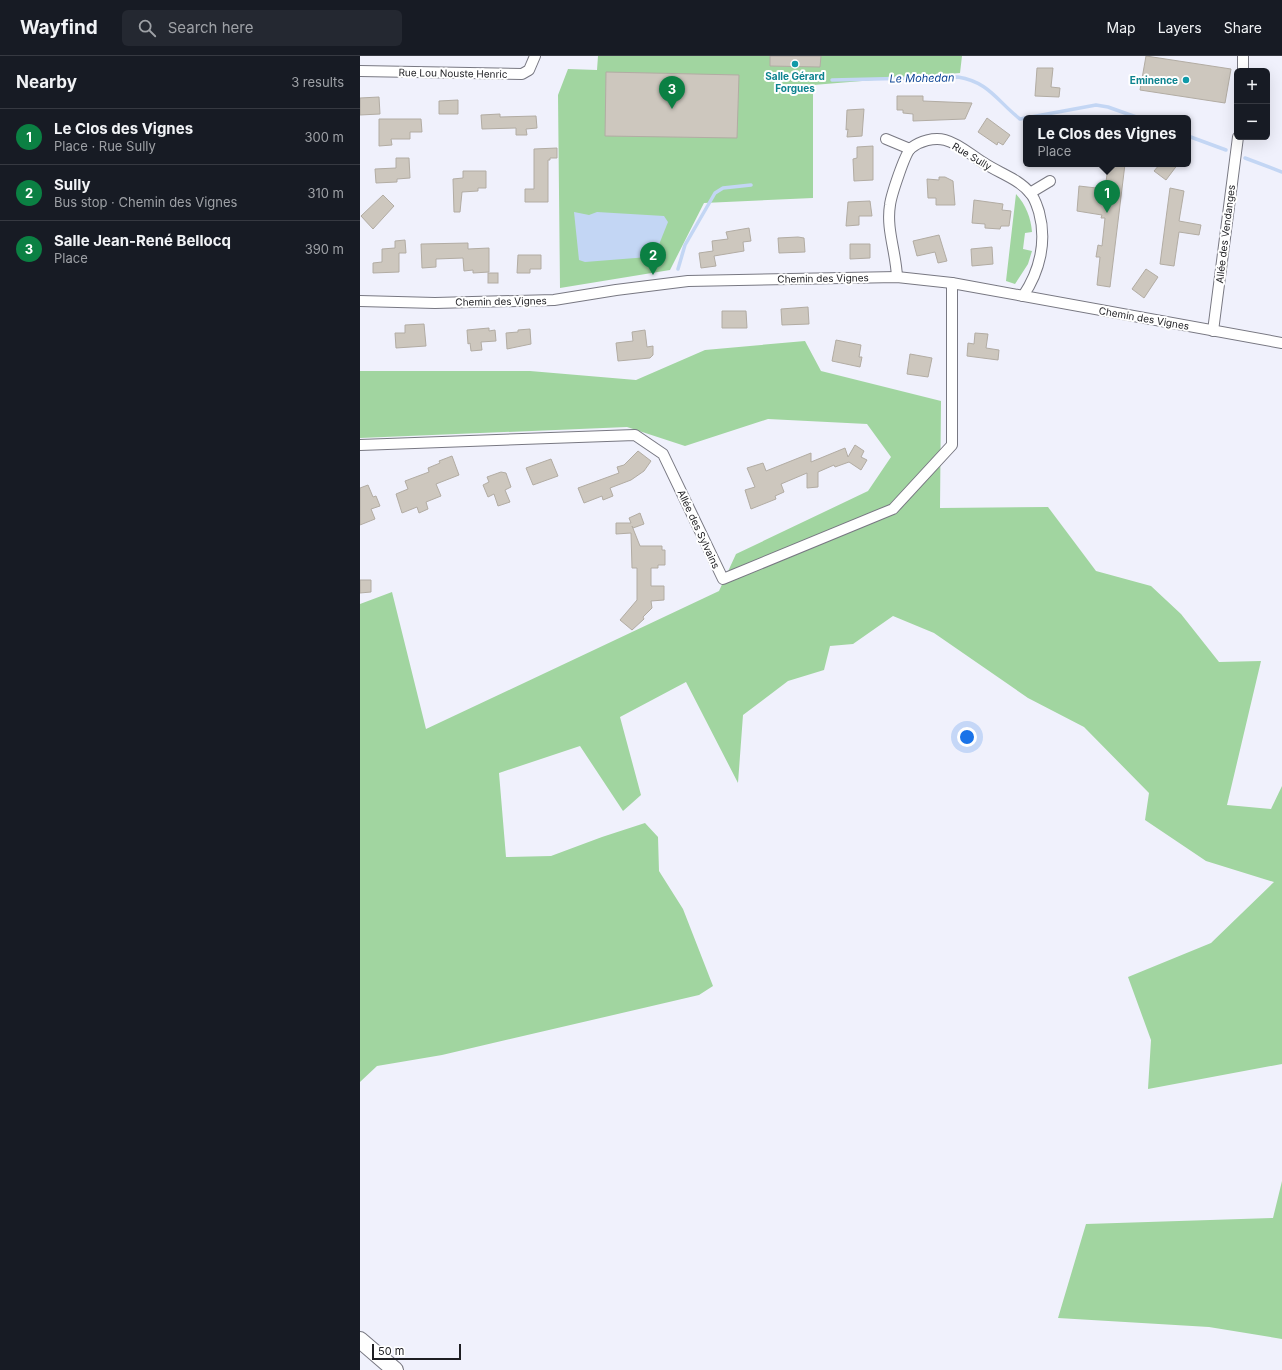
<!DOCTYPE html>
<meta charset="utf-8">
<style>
:root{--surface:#171b24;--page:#242831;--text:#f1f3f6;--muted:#9ea1a6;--line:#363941;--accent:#0b8043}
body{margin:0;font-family:Inter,sans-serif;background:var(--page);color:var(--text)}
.controls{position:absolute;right:12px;top:12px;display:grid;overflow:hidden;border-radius:6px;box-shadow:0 4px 16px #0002}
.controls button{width:36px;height:36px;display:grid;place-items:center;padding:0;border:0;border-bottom:1px solid var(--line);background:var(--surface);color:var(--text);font:20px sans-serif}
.scale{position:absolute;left:12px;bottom:10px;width:89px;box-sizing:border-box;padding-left:4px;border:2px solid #1e1e22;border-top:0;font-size:11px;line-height:14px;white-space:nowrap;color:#1e1e22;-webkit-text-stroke:3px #fff;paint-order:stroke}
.you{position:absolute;left:607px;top:681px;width:14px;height:14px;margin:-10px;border:3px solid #fff;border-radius:50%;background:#1a73e8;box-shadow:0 0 0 6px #1a73e833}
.badge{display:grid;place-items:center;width:26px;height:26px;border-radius:50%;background:var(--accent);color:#fff;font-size:13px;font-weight:700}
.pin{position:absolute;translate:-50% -33px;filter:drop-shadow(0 1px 2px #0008)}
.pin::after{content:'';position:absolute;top:21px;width:14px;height:12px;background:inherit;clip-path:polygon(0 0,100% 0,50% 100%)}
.popup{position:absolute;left:663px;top:59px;width:168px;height:52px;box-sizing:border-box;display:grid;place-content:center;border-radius:6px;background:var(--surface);filter:drop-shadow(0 1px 3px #0005);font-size:13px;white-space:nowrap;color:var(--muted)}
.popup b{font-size:15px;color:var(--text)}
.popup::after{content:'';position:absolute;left:50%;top:100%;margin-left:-8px;border:8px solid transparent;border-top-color:var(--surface)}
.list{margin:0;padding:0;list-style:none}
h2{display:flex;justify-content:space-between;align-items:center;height:52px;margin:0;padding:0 16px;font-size:17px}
h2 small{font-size:13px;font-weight:400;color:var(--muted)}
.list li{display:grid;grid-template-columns:26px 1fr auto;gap:12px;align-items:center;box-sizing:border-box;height:56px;padding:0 16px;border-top:1px solid var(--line)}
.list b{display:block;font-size:15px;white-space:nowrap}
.list p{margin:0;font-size:13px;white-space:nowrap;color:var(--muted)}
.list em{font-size:13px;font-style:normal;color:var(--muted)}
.icon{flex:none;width:22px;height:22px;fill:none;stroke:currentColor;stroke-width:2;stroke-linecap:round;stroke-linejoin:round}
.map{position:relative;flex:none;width:922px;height:1314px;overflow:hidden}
header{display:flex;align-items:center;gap:24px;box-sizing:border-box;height:56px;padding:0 20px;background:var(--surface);border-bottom:1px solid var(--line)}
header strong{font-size:19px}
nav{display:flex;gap:22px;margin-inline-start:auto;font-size:14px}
.search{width:280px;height:36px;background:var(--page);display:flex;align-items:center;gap:10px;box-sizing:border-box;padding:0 14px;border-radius:6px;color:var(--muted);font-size:15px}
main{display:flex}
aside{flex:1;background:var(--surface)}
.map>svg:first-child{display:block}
.green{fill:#a1d5a0}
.water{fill:#c3d6f4}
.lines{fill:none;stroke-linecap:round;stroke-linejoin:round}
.stream{stroke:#c3d6f4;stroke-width:3.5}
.building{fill:#cdc7be;stroke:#b2aca3}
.street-casing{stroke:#787882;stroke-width:12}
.primary-casing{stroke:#787882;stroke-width:18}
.street{stroke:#fff;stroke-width:10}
.primary{stroke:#fff;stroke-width:16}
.culture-dot{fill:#0f9aa8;stroke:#fff;stroke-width:1.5}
.labels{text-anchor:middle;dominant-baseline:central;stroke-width:4;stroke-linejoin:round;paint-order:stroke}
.street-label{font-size:10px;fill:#1e1e22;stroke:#fff}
.culture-label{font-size:10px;font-weight:bold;fill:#0d838f;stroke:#fff}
.water-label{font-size:11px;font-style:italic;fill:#0e4697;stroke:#fff}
</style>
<header>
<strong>Wayfind</strong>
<div class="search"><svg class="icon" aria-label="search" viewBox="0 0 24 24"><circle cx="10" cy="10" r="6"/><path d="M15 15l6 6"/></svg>Search here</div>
<nav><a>Map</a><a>Layers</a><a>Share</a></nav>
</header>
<main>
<aside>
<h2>Nearby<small>3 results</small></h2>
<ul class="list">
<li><span class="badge">1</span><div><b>Le Clos des Vignes</b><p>Place · Rue Sully</p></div><em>300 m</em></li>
<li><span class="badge">2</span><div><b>Sully</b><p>Bus stop · Chemin des Vignes</p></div><em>310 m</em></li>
<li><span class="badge">3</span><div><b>Salle Jean-René Bellocq</b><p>Place</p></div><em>390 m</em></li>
</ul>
</aside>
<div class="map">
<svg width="922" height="1314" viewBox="0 0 922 1314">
<rect width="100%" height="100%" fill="#f0f1fc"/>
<g class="green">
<path d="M238,0h364l-2,17 -147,12v113l-109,5 -34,67 -110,18 -2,-193 10,-26 29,1z"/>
<path d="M656,138c10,11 15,24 16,38l-7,1 -2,16 9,2 -4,13 -13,20 -9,-3z"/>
<path d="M445,285l16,30 120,30 -1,107 108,-1 48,64 55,15 30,28 38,48 42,-1 -34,144 44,4 11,-23v278l-134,25 3,-49 -23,-63 83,-34 63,-61 -68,-21 -61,-41 4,-27 -65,-66 -56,-29 -94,-65 -41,-17 -40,28 -23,2 -6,24 -36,11 -45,34 -5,68 -52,-101 -66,35 21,78 -18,16 -43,-65 -81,27 7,84 45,-1 51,-19 43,-14 13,14 1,34 24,38 30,77 -14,9 -257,60 -65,11 -17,16v-478l32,-12 34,137 293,-138 17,-37 132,-63 23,-34 -24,-33 -99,-5 -83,27 -58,-19 -267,11v-67h170l106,9 69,-30z"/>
<path d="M922,1125v158l-73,-12 -151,-9 28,-94 187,-6z"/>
</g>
<path class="water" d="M214,156l15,3 8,-3 67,4 4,6 -10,25 -10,10 -63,5 -6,-2z"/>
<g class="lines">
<g class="stream">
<path d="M472,24l126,-3c31,5 39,24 62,42l76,-14 12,2 31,11"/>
<path d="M828,80l38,14"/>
<path d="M885,102l37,14"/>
<path d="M318,213l7,-24 30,-52 8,-5 28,-3"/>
</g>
</g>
<g class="building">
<path d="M410,0h51l-1,11 -50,-1z"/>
<path d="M786,0l85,13 -6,34 -85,-13z"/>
<path d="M677,12h16l-2,19 9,1 -1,9 -24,-1z"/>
<path d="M246,16l133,3 -2,63 -132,-2z"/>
<path d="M537,40h26v5l49,2 -7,16 -52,2v-7l-10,-1v-3h-6z"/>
<path d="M19,41l1,17 -20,1v-17z"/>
<path d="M98,44v14h-19v-13z"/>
<path d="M504,53l-2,27 -15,1 1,-8 -2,1 1,-20z"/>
<path d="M140,58v3l36,-1 1,12 -11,1 1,6h-11v-7l-34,1 -1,-14z"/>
<path d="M627,62l23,17 -7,10 -5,-3 -1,3 -19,-13z"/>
<path d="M19,63h42l1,13h-12v7h-19l1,6 -13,1z"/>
<path d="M513,90v34l-19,1 -1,-22 4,-1v-11z"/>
<path d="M197,92v10h-7v2h-2v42h-23v-13h9v-40z"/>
<path d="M36,102h13l1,20 -13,1v3l-21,1 -1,-14 21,-1z"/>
<path d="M752,108h13l-15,123 -13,-2 3,-28h-4l2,-12 4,1 3,-28h-4l1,-3 -25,-4 2,-25 26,3 3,-22 4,1z"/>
<path d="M800,108h18l-12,16 -12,-9z"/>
<path d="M103,115h23v17h-8v3l-16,1 -2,20h-6l-1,-33 10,-1z"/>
<path d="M579,121h6l8,4 2,24h-19v-7h-8l-1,-19 12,1z"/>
<path d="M810,132l14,3 -5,30 22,4 -2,10 -20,-3 -5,34 -14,-2z"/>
<path d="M23,139l11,11 -21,23 -12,-13z"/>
<path d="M614,144l29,4 -1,6 9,1 -2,15h-8l-1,3 -15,-1v-4l-13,-1z"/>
<path d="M510,145l2,15h-13v9l-13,1 2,-24z"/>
<path d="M389,172l2,13 -8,1 1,9 -30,5 2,10 -15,2 -2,-15 14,-2 -1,-10 16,-2 -2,-7z"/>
<path d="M579,179l8,26 -9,2 -3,-11 -18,4 -4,-15z"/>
<path d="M438,181l6,1 1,14 -26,1 -1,-15z"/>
<path d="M45,184l1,13h-7v19l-26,1v-10l9,-1v-13l13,-1v-7z"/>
<path d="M108,187v6l21,-1v24l-16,1v-3l-9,1 -1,-13 -27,1v8l-14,1 -1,-24z"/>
<path d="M490,188h20v14l-20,1z"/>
<path d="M632,191l1,17 -21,2 -1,-17z"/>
<path d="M158,199h23v14h-11v4h-13z"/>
<path d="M786,213l12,8 -14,21 -12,-9z"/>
<rect x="128" y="217" width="10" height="10"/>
<path d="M448,251l1,17 -27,1 -1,-16z"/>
<path d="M362,255h24l1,17h-25z"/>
<path d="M64,268l2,22 -30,2 -1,-15h10v-8z"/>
<path d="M129,272v3l6,-1 1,11 -15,1 1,8 -11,1 -1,-8 -2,1 -1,-14z"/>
<path d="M170,273l1,15 -24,5 -1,-16 12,-1v-2z"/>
<path d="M285,274l2,17 6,-1v9l-3,3 -32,3 -2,-18 17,-2 -1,-9z"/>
<path d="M615,277l13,1 -2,14 13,2 -1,10 -31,-4 1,-13 6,1z"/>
<path d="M476,284l25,5 -2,12h3l-2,10 -28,-6z"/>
<path d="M550,298l22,4 -4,19 -21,-3z"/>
<path d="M495,389l9,6 -3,6 6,3 -6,10 -12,-8 -14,5 -1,-2 -16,7v15l-11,1v-15l-26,11 3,8 -9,4 1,3 -25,10 -6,-19 10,-3 -8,-19 16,-5 3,8 45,-18v9l34,-14 3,9z"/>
<path d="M278,395l13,10 -7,10 -13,9 -21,8 3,8 -10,4 -1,-4 -18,7 -6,-15 41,-15 -2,-6 7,-2z"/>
<path d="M92,400l7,19 -23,9 5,12 -15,6 2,7 -9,4 -2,-6 -15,6 -6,-19 12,-5 -3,-8 24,-9 -1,-4 12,-5 -1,-2z"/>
<path d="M191,403l7,17 -25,9 -7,-17z"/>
<path d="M141,416l5,1 5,14 -6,3 5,12 -12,4 -4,-12 -6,3 -5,-12 6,-3 -2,-5z"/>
<path d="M8,429l5,12 3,-1 4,10 -9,3 4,10 -15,6v-37z"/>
<path d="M280,457l4,11 -11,4 -1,-2 8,20h22v4h3v15h-7v3h-7v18h13v14l-13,1 1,7 -9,9 1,2 -12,11 -12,-10 17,-20v-32h-5l-1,-35 -15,1v-11h15l-2,-5z"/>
<path d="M0,524h11v12l-11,1z"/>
</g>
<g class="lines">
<defs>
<g id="street">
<path d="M0,15l162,3 7,-4 6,-14"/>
<path d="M883,15v-15"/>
<path d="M526,83l24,10"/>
<path d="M670,137l20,-12"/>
<path d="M537,221c-1,-25 -11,-48 -7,-72 1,-9 15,-52 21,-57 9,-7 23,-11 34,-8 15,4 27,16 39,23 15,10 35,16 46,30 5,5 7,13 9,19 8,29 1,59 -16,84"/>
<path d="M0,245l75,2 119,-3 62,-10 72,-9 209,-4 55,6 330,60"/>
<path d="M853,275l25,-194"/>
<path d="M0,389l275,-10 28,19 60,125 170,-70 59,-64v-162"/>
</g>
<path id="primary" d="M0,1284l35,30"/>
</defs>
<use href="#street" class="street-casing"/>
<use href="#primary" class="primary-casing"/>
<use href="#street" class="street"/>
<use href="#primary" class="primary"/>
</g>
<g class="culture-dot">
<circle cx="435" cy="8" r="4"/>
<circle cx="826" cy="24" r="4"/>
</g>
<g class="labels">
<g class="street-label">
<text transform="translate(93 17) rotate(1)">Rue Lou Nouste Henric</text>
<text transform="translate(612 100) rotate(31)">Rue Sully</text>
<text transform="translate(865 178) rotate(-83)">Allée des Vendanges</text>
<text transform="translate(463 222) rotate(-1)">Chemin des Vignes</text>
<text transform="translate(141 245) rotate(-1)">Chemin des Vignes</text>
<text transform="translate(784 262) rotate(10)">Chemin des Vignes</text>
<text transform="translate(339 473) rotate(65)">Allée des Sylvains</text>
</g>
<g class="culture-label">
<text x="435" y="20">Salle Gérard<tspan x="435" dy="12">Forgues</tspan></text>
<text x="818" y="24" text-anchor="end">Eminence</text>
</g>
<g class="water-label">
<text transform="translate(562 22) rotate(-1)">Le Mohedan</text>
</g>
</g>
</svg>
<div class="controls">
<button>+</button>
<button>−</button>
</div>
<div class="scale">50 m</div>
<div class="you"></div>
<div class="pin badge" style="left:747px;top:157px">1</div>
<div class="popup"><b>Le Clos des Vignes</b>Place</div>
<div class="pin badge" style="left:293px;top:219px">2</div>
<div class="pin badge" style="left:312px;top:53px">3</div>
</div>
</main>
